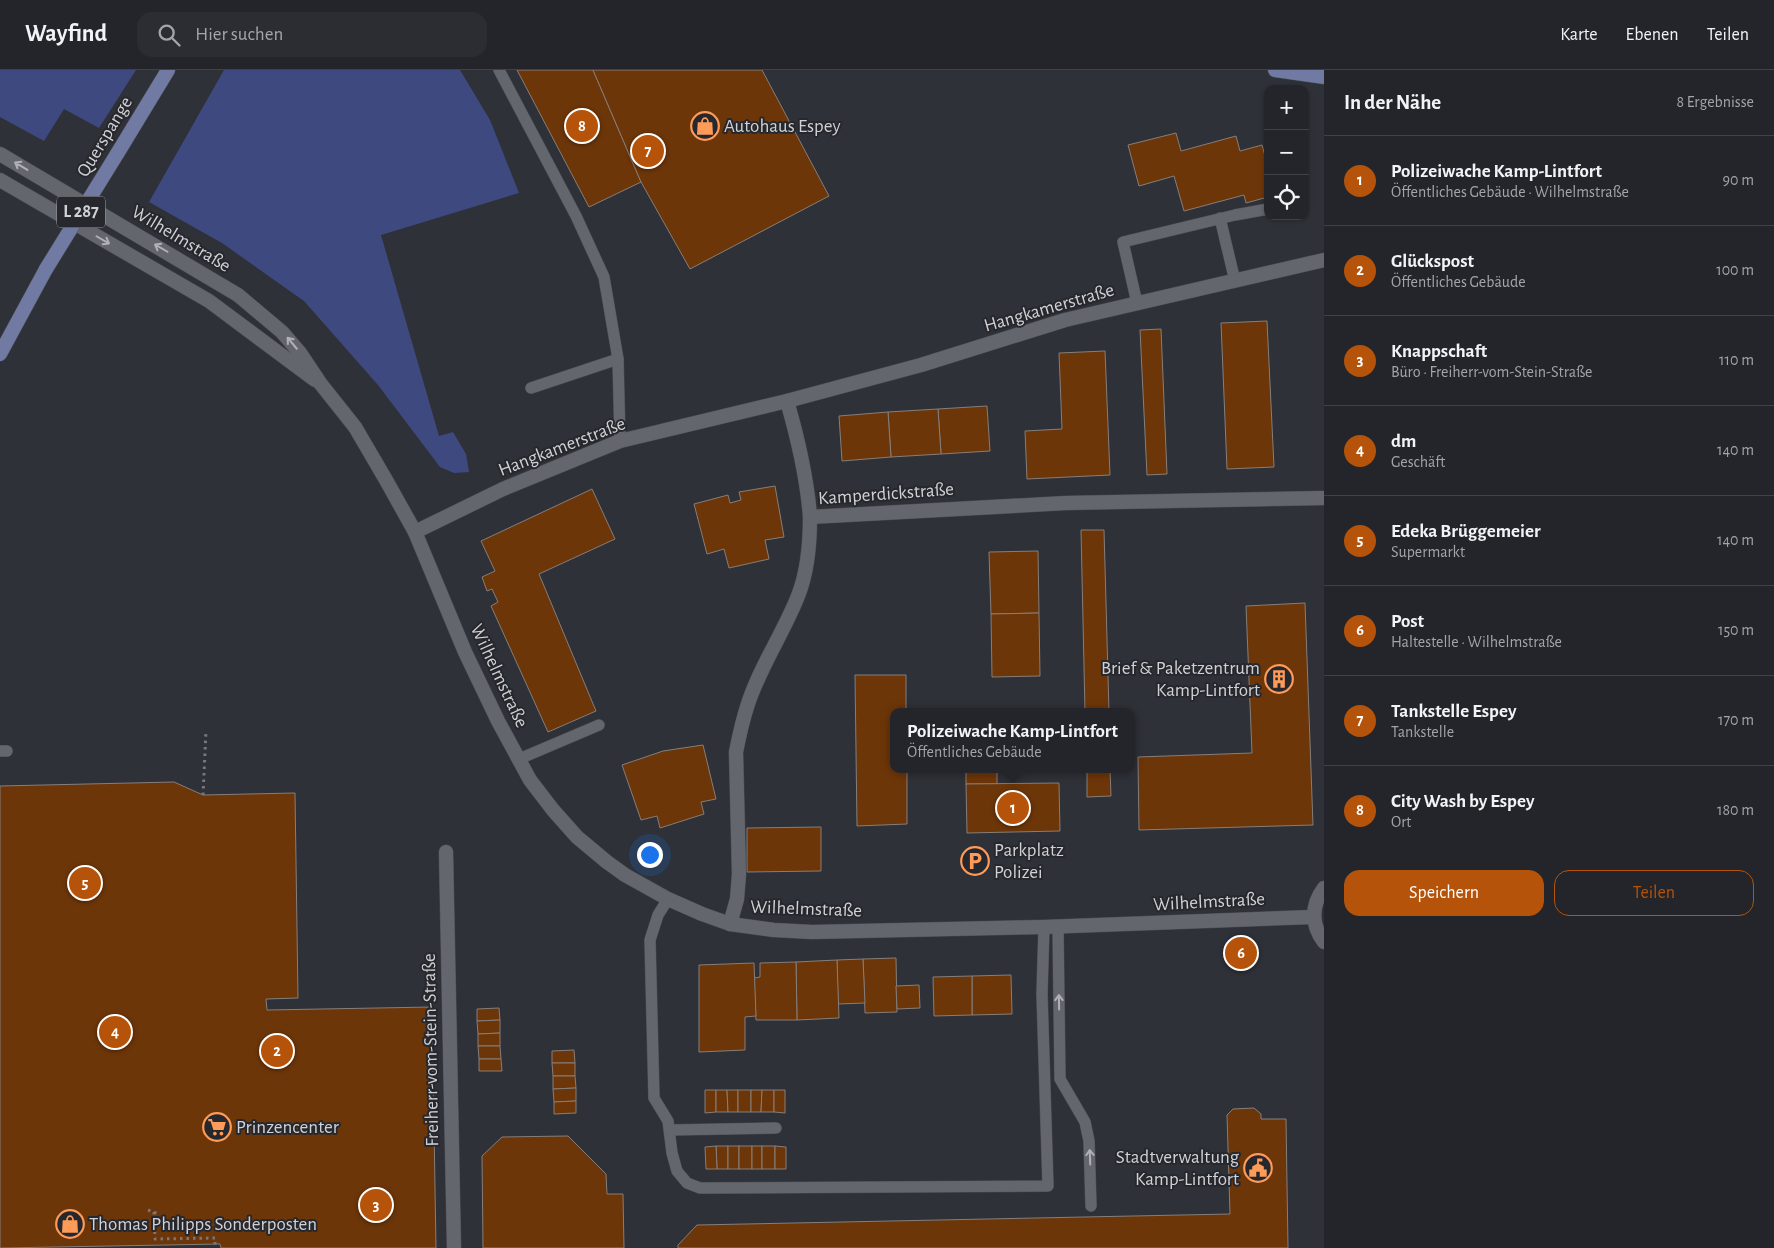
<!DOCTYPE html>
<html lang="de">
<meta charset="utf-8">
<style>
:root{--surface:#23252a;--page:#2b2d32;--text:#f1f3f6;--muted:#a3a5a8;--line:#404247;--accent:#b45309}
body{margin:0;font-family:"Alegreya Sans",sans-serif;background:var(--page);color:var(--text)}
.controls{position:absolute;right:15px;top:15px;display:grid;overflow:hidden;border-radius:10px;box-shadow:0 1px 4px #0004}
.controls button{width:45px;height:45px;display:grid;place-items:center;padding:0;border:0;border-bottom:1px solid var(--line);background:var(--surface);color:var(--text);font:25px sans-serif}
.you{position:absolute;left:649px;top:784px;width:18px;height:18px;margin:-12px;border:4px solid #fff;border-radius:50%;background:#1a73e8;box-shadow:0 0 0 8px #1a73e833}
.badge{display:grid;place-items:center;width:32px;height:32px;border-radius:50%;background:var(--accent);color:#fff;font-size:16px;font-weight:700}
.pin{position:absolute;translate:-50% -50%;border:2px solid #fff;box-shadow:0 1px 5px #0006}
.popup{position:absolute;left:890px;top:638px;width:245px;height:65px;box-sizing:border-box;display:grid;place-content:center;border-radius:10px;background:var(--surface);filter:drop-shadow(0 1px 4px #0005);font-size:16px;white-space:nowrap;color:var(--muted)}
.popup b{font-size:19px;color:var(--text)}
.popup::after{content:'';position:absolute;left:50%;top:100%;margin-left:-10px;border:10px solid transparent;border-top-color:var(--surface)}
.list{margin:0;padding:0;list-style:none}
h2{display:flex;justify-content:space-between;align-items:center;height:65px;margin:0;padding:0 20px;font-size:21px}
h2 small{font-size:16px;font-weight:400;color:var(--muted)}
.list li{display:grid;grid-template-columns:32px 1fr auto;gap:15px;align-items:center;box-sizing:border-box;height:90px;padding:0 20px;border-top:1px solid var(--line)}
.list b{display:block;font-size:19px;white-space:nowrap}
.list p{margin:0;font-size:16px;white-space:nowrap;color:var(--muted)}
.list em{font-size:16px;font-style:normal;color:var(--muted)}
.actions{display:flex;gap:10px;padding:15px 20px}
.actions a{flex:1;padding:11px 0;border:1px solid var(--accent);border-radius:15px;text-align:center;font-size:18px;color:var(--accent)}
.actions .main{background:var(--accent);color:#fff}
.icon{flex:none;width:28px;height:28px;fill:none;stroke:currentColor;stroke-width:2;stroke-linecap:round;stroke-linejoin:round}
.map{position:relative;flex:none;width:1324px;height:1178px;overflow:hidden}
header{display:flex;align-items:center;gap:30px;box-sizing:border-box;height:70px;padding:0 25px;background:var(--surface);border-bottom:1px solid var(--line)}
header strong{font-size:24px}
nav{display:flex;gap:28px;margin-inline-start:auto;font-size:18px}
.search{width:350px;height:45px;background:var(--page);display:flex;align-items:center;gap:12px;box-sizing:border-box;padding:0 18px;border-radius:15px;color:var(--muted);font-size:19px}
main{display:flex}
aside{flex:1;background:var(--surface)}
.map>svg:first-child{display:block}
.green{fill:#3e4a7f}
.building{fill:#6d3609;stroke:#867e79}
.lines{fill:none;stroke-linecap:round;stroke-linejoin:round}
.service-casing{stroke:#4b4d52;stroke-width:12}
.pedestrian-casing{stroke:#4b4d52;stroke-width:15}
.minor-casing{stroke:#4b4d52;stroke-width:15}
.tertiary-casing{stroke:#4b4d52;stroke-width:15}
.primary-casing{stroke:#4b4d52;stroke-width:15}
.path{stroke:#76787d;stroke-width:3;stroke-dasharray:2.5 4;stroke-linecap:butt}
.service{stroke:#64666e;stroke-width:11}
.pedestrian{stroke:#64666e;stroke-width:14}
.minor{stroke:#64666e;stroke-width:14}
.tertiary{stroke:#64666e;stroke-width:14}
.primary{stroke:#707aa2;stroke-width:14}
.primary-bridge-casing{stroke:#4b4d52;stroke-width:15;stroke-linecap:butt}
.primary-bridge{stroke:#707aa2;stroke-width:14}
.oneway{stroke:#b0b1b6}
.labels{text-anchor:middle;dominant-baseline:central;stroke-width:4;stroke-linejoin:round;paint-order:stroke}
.shield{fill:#26282e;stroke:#9d9ea3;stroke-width:1}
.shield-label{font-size:18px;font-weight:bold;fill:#d0d1d5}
.poi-label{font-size:19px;fill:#d0d1d5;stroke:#26282e;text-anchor:start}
.street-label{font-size:19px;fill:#d0d1d5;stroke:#26282e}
</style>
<header>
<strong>Wayfind</strong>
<div class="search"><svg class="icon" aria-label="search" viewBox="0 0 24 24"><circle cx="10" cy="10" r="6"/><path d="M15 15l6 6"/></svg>Hier suchen</div>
<nav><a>Karte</a><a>Ebenen</a><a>Teilen</a></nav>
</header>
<main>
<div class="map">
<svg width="1324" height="1178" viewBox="0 0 1324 1178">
<rect width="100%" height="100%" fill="#2f3138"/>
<g class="green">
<path d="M0,0h136l-37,58 -35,-19 -20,32 -44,-24z"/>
<path d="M224,0h236l30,50 29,73 -138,42 58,201 14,-4 13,22 3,18 -15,1 -14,-6 -62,-82 -74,-84 -82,-58 -73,-41z"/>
</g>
<g class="building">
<path d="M517,0h76l48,112 -52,25z"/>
<path d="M593,0h169l67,126 -139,73 -49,-87z"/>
<path d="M1176,63l5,18 55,-15 4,15 22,-6 4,15 2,-1v38l-22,6 -2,-8 -60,16 -10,-35 -35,10 -11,-41z"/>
<path d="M1267,251l7,146 -47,2 -6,-146z"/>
<path d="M1161,259l6,145 -20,1 -7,-145z"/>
<path d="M1105,281l5,124 -83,4 -2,-48 37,-2 -3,-76z"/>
<path d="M987,336l3,45 -49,3 -3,-45z"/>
<path d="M938,339l3,45 -50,3 -3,-45z"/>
<path d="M888,342l3,45 -49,4 -3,-45z"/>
<path d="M775,416l9,51 -19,3 4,19 -40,9 -5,-19 -17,5 -13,-50 34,-9 2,8 11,-3 -2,-8z"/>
<path d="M592,419l23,50 -76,35 57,137 -48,21 -57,-126 7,-4 -6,-13 -5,2 -5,-14 13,-6 -14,-30z"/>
<path d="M1081,460h23l5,182h-24z"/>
<path d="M1038,481l1,62 -48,1 -2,-62z"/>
<path d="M1305,533l8,222 -174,5 -1,-73 114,-4 -6,-147z"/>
<path d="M1039,543l1,63 -48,1 -1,-63z"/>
<path d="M855,605h51v37h-12v57h13v55l-50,2z"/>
<path d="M703,675l13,54 -15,3 3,12 -44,14 -3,-12 -16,4 -19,-55 41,-14z"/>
<rect x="966" y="699" width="31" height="15"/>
<path d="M1087,699h23l1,27 -24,1z"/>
<path d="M174,712l29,13 92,-2 3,205 -32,1 1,11 165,-3 4,241h-215l-1,-4 -220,4v-462z"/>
<path d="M1059,713l1,48 -93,2 -1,-49z"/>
<path d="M821,757v44l-74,1v-44z"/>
<path d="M896,888l1,54 -32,1 -2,-54z"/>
<path d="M863,889l2,44 -27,1 -1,-44z"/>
<path d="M837,890l2,58 -42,2 -1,-58z"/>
<path d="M796,892l1,58h-41l-2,-42 6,-1v-14z"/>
<path d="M754,893l2,53 -11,1v33l-46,2v-87z"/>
<path d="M1011,905l1,39 -40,1v-39z"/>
<path d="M972,906v39l-38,1 -1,-39z"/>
<path d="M919,915l1,23 -23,1 -1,-23z"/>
<path d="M499,938l1,12 -23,1v-12z"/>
<path d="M500,950v13l-22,1 -1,-13z"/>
<path d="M500,963v13h-22v-12z"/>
<path d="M478,976h22l1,13h-22z"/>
<path d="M574,980l1,13h-23v-12z"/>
<path d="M479,989h22l1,12h-23z"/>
<path d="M552,993h23v13h-22z"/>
<path d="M553,1006h22l1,12 -23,1z"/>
<path d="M576,1018v13l-22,1 -1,-13z"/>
<path d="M705,1020h11v22l-11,1z"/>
<path d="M716,1020h11l1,22h-12z"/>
<path d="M727,1020h11v22h-10z"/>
<rect x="738" y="1020" width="13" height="22"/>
<path d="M751,1020h11l-1,22h-10z"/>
<path d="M762,1020h12v22h-13z"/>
<path d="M774,1020h11v23l-11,-1z"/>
<path d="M576,1031v12l-22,1v-12z"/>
<path d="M1254,1038l7,6v5h25l2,129h-610v-3l19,-20 533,-11 -3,-99 6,-6z"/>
<path d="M568,1066l38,38 1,20h16l1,54h-141l-1,-92 20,-19z"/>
<path d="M716,1076h12v23h-11z"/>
<path d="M716,1076l1,23h-11l-1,-22z"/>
<rect x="728" y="1076" width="11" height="23"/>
<rect x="739" y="1076" width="13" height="23"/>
<rect x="752" y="1076" width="10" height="23"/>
<rect x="762" y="1076" width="13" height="23"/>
<path d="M775,1076l11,1v22h-11z"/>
</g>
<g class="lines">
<defs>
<g id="service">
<path d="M499,0l77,146 28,61 14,82 2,82"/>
<path d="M1220,148l15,63"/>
<path d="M1137,233l-14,-61 112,-27 33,-6"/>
<path d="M531,318l87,-29"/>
<path d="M0,681h7"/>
<path d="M519,689l80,-34"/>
<path d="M668,829l-10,16 -8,25 4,158 14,23 4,32 5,18 10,12 13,5 348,-2 -6,-192 2,-67"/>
<path d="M1058,857l2,152 25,43 4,19 2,65"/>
<path d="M670,1060l106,-2"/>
</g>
<path id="pedestrian" d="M446,782l8,396"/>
<g id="minor">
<path d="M787,331c11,38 20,76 23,116"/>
<path d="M415,462l88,-43 117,-48 167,-40 134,-36 144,-45 259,-60"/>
<path d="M730,854l7,-25 2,-25 -3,-122c3,-15 6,-30 11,-45 12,-39 36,-73 51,-111 10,-25 12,-53 12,-79l256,-14 258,-5"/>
</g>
<g id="tertiary">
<path d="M0,84l238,141 44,37 18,21 20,30 35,44 31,53 29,52 50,120 33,69 32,59 23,30 24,27 30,25 18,13 43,24 34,15 28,10 44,6 38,2 232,-5 269,-10"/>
<path d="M0,110l209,121 106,79"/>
<path d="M1324,818c-13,17 -13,37 0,54"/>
</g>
<g id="primary">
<path d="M1275,0l49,7"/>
<path d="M117,84l51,-84"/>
<path d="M0,284l46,-85"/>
</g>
</defs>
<use href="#service" class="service-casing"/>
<use href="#pedestrian" class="pedestrian-casing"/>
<use href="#minor" class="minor-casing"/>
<use href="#tertiary" class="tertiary-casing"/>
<use href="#primary" class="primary-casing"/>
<g class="path">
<path d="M203,725l3,-64"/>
<path d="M148,1140l11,4"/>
<path d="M154,1142l1,27 60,-1v10"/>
</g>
<use href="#service" class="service"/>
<use href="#pedestrian" class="pedestrian"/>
<use href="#minor" class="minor"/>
<use href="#tertiary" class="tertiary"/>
<use href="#primary" class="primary"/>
<defs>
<path id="primary-bridge" d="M46,199l71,-115"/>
</defs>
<use href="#primary-bridge" class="primary-bridge-casing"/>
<use href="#primary-bridge" class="primary-bridge"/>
</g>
<defs><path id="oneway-shaft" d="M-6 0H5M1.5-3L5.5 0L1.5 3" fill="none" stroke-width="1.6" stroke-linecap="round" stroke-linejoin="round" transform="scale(1.25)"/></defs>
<g class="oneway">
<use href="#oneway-shaft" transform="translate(21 96) rotate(-149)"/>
<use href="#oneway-shaft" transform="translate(103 170) rotate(30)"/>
<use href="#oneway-shaft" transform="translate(161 178) rotate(-150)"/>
<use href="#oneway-shaft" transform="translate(292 273) rotate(-130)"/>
<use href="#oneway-shaft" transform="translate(1059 932) rotate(-91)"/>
<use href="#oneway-shaft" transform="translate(1090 1087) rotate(-92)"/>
</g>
<defs>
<symbol id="shop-ring" viewBox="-11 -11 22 22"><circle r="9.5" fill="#26282e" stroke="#fe9b58" stroke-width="1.5"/><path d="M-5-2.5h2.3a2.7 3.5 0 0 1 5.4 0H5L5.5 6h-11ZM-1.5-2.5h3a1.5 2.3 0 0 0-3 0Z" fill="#fe9b58"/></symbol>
<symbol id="building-ring" viewBox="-11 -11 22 22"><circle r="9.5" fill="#26282e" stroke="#fe9b58" stroke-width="1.5"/><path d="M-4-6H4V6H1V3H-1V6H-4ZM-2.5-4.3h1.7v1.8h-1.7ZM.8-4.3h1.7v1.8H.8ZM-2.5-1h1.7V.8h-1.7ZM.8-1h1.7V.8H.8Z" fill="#fe9b58"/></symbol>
<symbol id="parking-ring" viewBox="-11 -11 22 22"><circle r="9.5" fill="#26282e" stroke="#fe9b58" stroke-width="1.5"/><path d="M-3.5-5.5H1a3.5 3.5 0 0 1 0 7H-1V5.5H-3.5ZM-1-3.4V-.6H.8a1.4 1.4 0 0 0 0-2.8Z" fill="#fe9b58"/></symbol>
<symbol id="supermarket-ring" viewBox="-11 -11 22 22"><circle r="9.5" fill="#26282e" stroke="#fe9b58" stroke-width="1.5"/><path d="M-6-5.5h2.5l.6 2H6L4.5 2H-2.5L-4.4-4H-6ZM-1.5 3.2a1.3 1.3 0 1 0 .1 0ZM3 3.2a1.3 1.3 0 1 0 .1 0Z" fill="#fe9b58"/></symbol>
<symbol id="civic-ring" viewBox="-11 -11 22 22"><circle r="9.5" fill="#26282e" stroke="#fe9b58" stroke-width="1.5"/><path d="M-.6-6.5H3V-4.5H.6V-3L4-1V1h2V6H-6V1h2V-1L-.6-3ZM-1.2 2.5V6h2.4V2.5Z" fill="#fe9b58"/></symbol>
</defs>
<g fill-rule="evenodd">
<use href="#shop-ring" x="689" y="40" width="32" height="32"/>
<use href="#building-ring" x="1263" y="593" width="32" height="32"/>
<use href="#parking-ring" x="959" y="775" width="32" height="32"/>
<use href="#supermarket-ring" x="201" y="1041" width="32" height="32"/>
<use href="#civic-ring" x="1242" y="1082" width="32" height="32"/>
<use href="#shop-ring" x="54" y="1138" width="32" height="32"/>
</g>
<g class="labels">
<rect class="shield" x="57" y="126.5" width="48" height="31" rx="4"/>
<g class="shield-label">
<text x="81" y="142">L 287</text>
</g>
<g class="poi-label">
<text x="724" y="56">Autohaus Espey</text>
<text x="1260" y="598" text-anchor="end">Brief &amp; Paketzentrum<tspan x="1260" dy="22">Kamp-Lintfort</tspan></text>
<text x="994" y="780">Parkplatz<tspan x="994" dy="22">Polizei</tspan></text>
<text x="236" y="1057">Prinzencenter</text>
<text x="1239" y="1087" text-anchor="end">Stadtverwaltung<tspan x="1239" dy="22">Kamp-Lintfort</tspan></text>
<text x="89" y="1154">Thomas Philipps Sonderposten</text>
</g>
<g class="street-label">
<text transform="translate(105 67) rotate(-59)">Querspange</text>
<text transform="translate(181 169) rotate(31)">Wilhelmstraße</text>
<text transform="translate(1049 238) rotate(-16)">Hangkamerstraße</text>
<text transform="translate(562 377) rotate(-21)">Hangkamerstraße</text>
<text transform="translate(886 424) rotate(-4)">Kamperdickstraße</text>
<text transform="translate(499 606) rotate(65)">Wilhelmstraße</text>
<text transform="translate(1209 832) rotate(-3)">Wilhelmstraße</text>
<text transform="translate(806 839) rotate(2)">Wilhelmstraße</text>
<text transform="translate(431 980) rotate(-91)">Freiherr-vom-Stein-Straße</text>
</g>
</g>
</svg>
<div class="controls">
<button>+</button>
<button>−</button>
<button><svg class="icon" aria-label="locate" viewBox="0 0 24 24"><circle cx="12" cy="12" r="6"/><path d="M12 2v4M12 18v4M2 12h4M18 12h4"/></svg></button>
</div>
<div class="you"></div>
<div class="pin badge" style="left:1013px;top:738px">1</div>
<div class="popup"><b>Polizeiwache Kamp-Lintfort</b>Öffentliches Gebäude</div>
<div class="pin badge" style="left:277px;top:981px">2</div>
<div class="pin badge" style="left:376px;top:1135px">3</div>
<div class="pin badge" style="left:115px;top:962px">4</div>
<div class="pin badge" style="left:85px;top:813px">5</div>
<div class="pin badge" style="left:1241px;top:883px">6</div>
<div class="pin badge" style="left:648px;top:81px">7</div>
<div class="pin badge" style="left:582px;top:56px">8</div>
</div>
<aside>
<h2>In der Nähe<small>8 Ergebnisse</small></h2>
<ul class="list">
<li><span class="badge">1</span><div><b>Polizeiwache Kamp-Lintfort</b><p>Öffentliches Gebäude · Wilhelmstraße</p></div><em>90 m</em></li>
<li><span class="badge">2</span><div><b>Glückspost</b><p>Öffentliches Gebäude</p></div><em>100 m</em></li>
<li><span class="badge">3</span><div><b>Knappschaft</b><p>Büro · Freiherr-vom-Stein-Straße</p></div><em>110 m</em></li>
<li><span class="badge">4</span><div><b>dm</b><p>Geschäft</p></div><em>140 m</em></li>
<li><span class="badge">5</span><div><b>Edeka Brüggemeier</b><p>Supermarkt</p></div><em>140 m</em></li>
<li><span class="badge">6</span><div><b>Post</b><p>Haltestelle · Wilhelmstraße</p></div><em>150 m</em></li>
<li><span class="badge">7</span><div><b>Tankstelle Espey</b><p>Tankstelle</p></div><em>170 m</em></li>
<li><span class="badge">8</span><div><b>City Wash by Espey</b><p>Ort</p></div><em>180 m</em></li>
</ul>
<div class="actions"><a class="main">Speichern</a><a>Teilen</a></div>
</aside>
</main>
